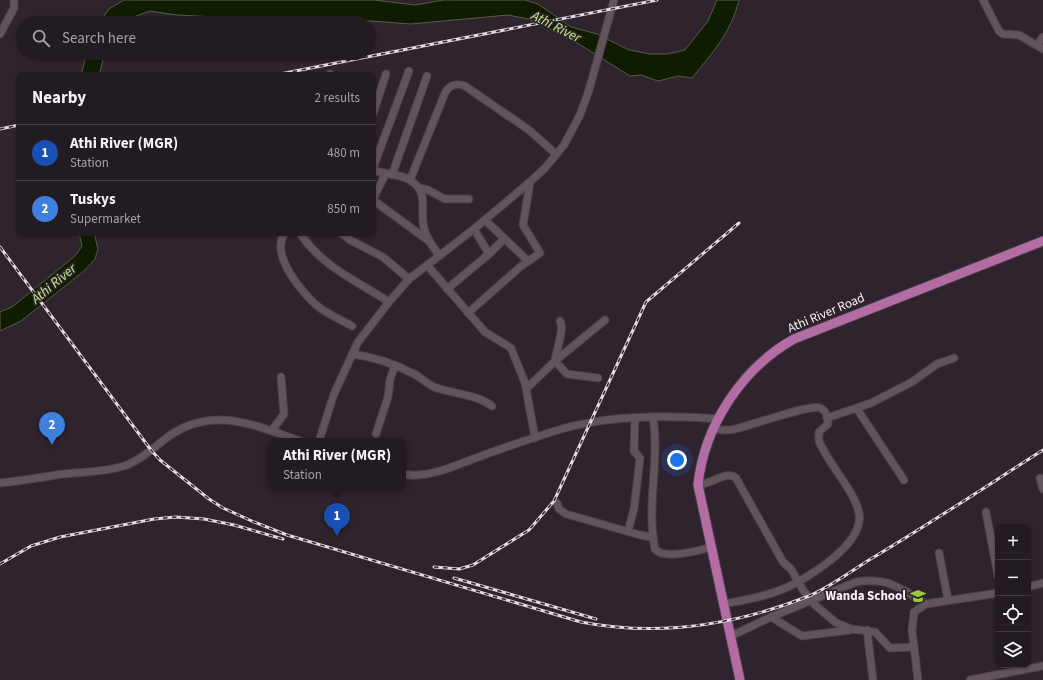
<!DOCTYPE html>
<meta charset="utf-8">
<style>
:root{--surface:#231b22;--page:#2b242a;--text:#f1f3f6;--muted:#a3a1a5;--line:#403940;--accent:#97cc38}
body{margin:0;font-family:"Source Sans 3",sans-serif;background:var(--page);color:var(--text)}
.controls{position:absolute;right:12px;bottom:12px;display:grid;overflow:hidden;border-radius:8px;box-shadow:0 1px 3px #0004}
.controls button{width:36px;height:36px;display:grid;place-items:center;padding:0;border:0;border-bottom:1px solid var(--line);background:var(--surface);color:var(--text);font:20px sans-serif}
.you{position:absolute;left:677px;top:460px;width:14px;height:14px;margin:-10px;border:3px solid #fff;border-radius:50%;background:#1a73e8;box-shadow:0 0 0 6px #1a73e833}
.badge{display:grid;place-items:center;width:26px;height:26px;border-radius:50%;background:var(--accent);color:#fff;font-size:13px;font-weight:700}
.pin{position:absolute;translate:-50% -33px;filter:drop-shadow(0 1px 2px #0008)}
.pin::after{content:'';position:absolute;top:21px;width:14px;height:12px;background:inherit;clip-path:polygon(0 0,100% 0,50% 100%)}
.popup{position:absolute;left:268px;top:438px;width:138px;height:52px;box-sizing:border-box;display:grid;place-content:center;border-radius:8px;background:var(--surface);filter:drop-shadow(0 1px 3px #0005);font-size:13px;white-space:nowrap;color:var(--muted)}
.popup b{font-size:15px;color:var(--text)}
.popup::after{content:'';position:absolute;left:50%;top:100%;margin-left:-8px;border:8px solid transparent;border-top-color:var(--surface)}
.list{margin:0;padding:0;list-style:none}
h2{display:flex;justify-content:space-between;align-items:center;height:52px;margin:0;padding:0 16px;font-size:17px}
h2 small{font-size:13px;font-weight:400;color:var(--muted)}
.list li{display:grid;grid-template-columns:26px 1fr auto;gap:12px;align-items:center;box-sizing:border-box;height:56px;padding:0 16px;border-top:1px solid var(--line)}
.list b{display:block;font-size:15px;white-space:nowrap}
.list p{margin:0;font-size:13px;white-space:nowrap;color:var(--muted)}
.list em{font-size:13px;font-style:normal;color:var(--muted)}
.icon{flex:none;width:22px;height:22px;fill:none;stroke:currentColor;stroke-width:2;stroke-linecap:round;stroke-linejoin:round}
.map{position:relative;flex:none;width:1043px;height:680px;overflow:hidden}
.search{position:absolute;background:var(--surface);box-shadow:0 1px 3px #0004;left:16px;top:16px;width:360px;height:44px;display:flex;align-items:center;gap:10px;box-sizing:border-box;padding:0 14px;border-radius:22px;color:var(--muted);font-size:15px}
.panel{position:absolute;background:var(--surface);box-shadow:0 1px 3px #0004;left:16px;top:72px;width:360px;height:164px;border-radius:8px}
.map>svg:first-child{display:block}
.water{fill:#0f1c00;stroke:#555c4a}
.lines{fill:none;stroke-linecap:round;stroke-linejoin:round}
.minor-casing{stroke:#493f47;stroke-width:9}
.major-casing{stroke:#493f47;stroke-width:11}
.minor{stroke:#61545d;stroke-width:7}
.major{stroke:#b36ca4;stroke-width:9}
.rail-casing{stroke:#e4dbe2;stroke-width:3}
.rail{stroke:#2f242d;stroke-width:1.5;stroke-dasharray:4.5;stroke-linecap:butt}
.labels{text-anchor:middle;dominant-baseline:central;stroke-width:3.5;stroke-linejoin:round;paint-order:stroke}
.street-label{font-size:13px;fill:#f9f1f7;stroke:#2f242d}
.poi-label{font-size:13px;font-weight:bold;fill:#f9f1f7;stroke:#2f242d;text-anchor:end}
.water-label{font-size:14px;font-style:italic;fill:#c2eb8a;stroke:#2f242d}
</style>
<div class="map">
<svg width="1043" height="680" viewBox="0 0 1043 680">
<rect width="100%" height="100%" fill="#2f242d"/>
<g class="water">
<path d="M124,0h250l41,5 29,-5h81l13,4 33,23 26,7 32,16 21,4h18l17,-4 23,-29 9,-21h22c-8,33 -26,52 -47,78l-14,-2 -20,5 -17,-6 -11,1 -51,-32 -34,-18 -17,-7 -20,-4 -97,9 -93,-7 -81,1 -60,-3 -27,-4 -28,10 -2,2h-21l10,-14z"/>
<path d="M87,53h18l-6,22h-18z"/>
<path d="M79,233h15l4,16 -3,10 -11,12 -63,50 -21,10v-19l12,-5 63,-51 7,-10z"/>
</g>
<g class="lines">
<defs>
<g id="minor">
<path d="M983,0l16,31 4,3 16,1 24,14"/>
<path d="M0,34l14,-26v-8"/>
<path d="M1037,45l6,-8"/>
<path d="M329,75l1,-1"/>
<path d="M373,114l13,-40"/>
<path d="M373,168l36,-97"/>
<path d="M373,170c12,5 24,3 35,9 23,13 11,29 16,49 2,10 9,19 15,27"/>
<path d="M392,175l35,-99"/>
<path d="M410,180l35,-87c5,-9 11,-10 20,-7l64,44 27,24"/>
<path d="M419,188l9,2 17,9h24"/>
<path d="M373,199l12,-24"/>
<path d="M373,200l56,41"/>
<path d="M485,220l43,41"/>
<path d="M285,233c-16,21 18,62 35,75 10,7 21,12 32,18"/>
<path d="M300,233c21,33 57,48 89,69"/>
<path d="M341,233l9,7 33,17 26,22"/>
<path d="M489,254l15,-15"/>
<path d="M427,265l58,67 26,16 14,35 10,55"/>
<path d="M447,289l42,-35 -15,-25"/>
<path d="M468,313l52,-46 20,-14 -17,-28 7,-43"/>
<path d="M560,321c5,8 -4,29 -5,40l12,13 31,4"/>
<path d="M352,354c24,3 43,10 64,21 6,4 12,9 18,12 19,7 42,7 58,19"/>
<path d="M527,388l28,-27 50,-41"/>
<path d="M857,409l47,71"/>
<path d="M653,417c7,44 -7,88 2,132 8,11 44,2 56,-2"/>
<path d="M827,418l44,-15 41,-21 25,-18 17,-6"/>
<path d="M713,429c8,1 15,2 22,0 15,-3 74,-25 85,-21 6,2 8,10 8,16l-9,8v9c9,23 36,50 40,72 6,31 -52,66 -76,76 -19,8 -39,11 -59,15"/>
<path d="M272,430l12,-16 -3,-37"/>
<path d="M376,434l12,-37 2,-17 5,-15"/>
<path d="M319,441l15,-47 24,-52 31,-40 20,-23 65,-50 56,-47 15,-14 19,-23 16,-30 9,-25 25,-90"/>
<path d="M403,474c23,5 49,-7 70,-15 30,-11 61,-22 92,-31 49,-13 103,-13 154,-9"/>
<path d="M1040,478l3,11"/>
<path d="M0,483c21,-2 42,-6 63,-9 20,-2 42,-2 61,-8 18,-6 32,-21 48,-32 43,-28 85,-8 128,7"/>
<path d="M698,485c14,-1 28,-15 38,-7l47,84 8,7 12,21 12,15 20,17 16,7 24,3 15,16 24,-1"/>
<path d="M557,503l2,6 7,5 74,21 12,2"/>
<path d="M986,512l12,64"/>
<path d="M628,531l6,-22 6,-51 -6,-7 1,-33"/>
<path d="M939,553l9,47"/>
<path d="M1028,587l15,-4"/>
<path d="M771,617l31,19 48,-6"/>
<path d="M867,630l6,50"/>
<path d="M731,636l40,-19 85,-35c31,-5 45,6 70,22"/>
<path d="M918,680l-6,-50 2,-18 12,-8 72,-11"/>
<path d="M970,680l73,-14"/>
</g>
<path id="major" d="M740,680l-42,-195c6,-59 44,-117 96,-146l249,-98"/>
</defs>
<use href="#minor" class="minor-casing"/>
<use href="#major" class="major-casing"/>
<use href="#minor" class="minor"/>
<use href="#major" class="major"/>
<defs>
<g id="rail">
<path d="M275,75l382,-75"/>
<path d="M0,129l19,-4"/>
<path d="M0,247l151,203 9,10 49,39 14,9 31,14 33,13 294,87c77,15 155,3 228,-26 21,-9 41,-24 60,-36 59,-35 116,-73 174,-110"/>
<path d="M0,564l31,-18 29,-9 94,-18 22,-2 28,2 30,6 49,14"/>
<path d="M434,567l25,2 14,-4 56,-35 25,-29 92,-199 93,-79"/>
<path d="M454,578l142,41"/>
</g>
</defs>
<use href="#rail" class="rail-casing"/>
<use href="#rail" class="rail"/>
</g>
<defs>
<symbol id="school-bare" viewBox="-9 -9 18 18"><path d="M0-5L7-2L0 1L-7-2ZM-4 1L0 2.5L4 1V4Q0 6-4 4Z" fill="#97cc38" stroke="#2f242d" stroke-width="2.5" paint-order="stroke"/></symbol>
</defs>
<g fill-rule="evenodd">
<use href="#school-bare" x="907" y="585" width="22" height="22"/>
</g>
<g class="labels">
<g class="street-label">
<text transform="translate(826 313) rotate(-23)">Athi River Road</text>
</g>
<g class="poi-label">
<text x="906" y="596">Wanda School</text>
</g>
<g class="water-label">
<text transform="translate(556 27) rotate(27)">Athi River</text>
<text transform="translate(54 284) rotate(-40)">Athi River</text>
</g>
</g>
</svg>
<div class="controls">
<button>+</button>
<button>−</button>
<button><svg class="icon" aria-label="locate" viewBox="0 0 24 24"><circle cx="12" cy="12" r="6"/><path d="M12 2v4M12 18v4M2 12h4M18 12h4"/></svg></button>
<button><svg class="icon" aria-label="layers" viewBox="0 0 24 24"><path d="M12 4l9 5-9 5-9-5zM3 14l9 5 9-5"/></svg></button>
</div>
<div class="you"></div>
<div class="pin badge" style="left:337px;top:536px;background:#1a4fb4">1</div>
<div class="popup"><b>Athi River (MGR)</b>Station</div>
<div class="pin badge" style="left:52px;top:445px;background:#3f7fe0">2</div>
<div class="search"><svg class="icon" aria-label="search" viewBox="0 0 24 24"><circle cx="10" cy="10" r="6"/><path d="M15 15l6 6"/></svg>Search here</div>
<section class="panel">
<h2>Nearby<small>2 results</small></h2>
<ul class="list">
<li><span class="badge" style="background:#1a4fb4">1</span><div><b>Athi River (MGR)</b><p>Station</p></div><em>480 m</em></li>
<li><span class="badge" style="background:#3f7fe0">2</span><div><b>Tuskys</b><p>Supermarket</p></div><em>850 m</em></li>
</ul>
</section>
</div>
